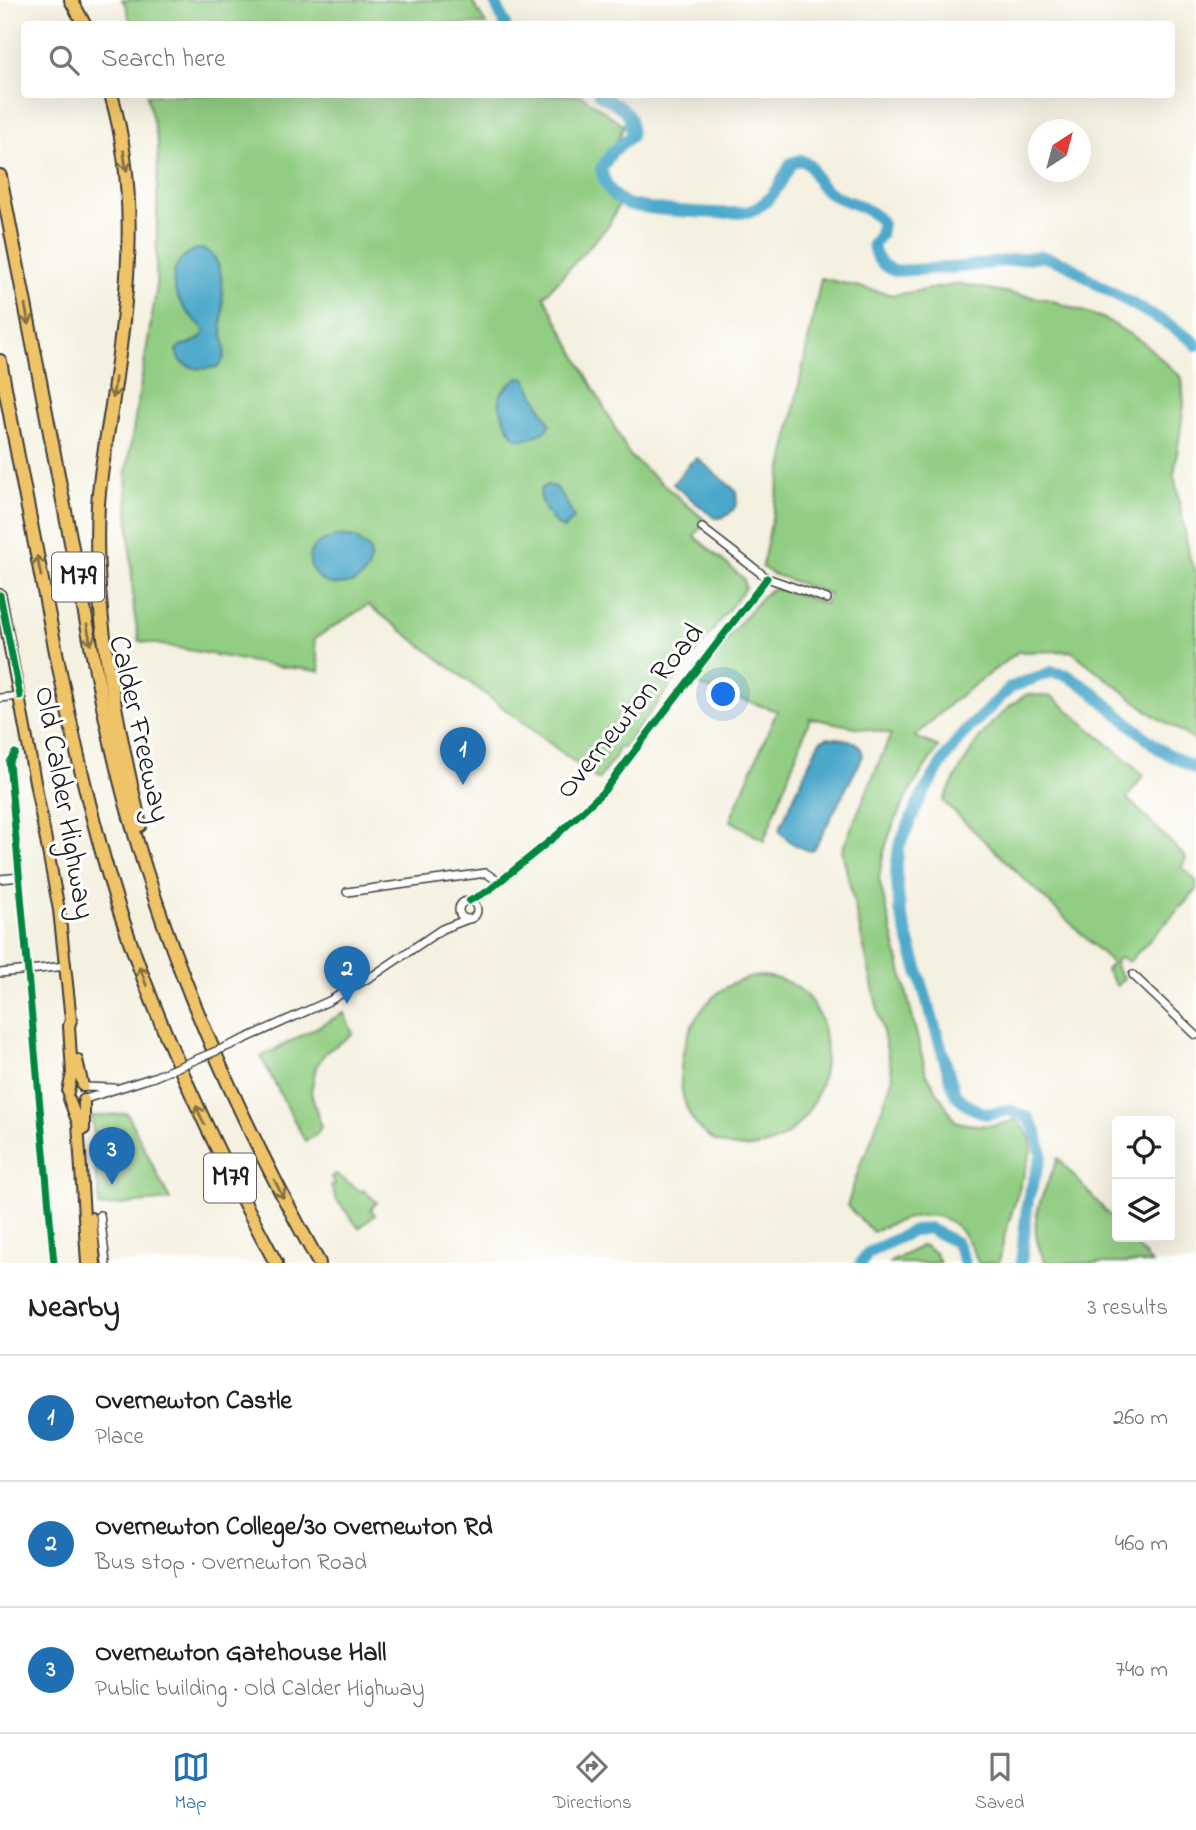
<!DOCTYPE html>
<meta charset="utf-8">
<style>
:root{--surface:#fff;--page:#f6f6f6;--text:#222;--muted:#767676;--line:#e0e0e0;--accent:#1f6fb2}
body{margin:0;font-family:"Indie Flower",sans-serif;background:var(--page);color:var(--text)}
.controls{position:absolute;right:21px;bottom:21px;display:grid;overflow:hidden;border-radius:7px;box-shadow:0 7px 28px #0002}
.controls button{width:63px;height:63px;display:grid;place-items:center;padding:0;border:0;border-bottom:2px solid var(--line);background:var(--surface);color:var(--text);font:35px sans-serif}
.compass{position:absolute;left:1028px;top:119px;width:63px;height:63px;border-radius:50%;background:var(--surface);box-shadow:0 7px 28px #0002;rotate:36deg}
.you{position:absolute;left:724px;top:695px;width:24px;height:24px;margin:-18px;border:5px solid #fff;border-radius:50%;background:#1a73e8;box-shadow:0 0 0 10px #1a73e833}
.badge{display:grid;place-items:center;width:46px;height:46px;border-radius:50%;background:var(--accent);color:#fff;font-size:23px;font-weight:700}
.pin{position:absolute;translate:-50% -58px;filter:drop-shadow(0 2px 4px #0008)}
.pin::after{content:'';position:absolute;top:37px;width:24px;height:21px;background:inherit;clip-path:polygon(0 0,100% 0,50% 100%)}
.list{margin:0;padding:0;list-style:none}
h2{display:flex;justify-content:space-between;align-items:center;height:91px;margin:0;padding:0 28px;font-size:30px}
h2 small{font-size:23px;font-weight:400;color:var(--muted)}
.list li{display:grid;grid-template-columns:46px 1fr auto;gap:21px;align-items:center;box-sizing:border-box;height:126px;padding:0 28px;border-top:2px solid var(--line)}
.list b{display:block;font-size:26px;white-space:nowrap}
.list p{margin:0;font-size:23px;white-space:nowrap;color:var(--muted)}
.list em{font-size:23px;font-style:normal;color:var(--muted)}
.icon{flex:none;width:38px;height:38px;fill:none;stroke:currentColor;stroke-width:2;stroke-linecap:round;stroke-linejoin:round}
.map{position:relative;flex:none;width:1196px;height:1263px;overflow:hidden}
.search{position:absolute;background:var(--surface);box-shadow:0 7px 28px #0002;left:21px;right:21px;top:21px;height:77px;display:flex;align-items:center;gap:18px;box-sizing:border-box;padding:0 24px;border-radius:7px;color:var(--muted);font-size:26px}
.sheet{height:469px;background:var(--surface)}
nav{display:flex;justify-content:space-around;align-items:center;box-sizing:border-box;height:98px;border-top:2px solid var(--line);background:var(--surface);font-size:19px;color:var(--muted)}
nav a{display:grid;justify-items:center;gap:4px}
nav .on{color:var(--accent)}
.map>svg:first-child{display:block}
.green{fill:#91cd82;stroke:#56744f;stroke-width:2}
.water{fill:#4ca8ca;stroke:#346273;stroke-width:2}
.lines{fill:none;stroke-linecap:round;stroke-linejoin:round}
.river{stroke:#4ca8ca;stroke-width:12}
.minor-casing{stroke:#3d3c3a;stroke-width:10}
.primary-casing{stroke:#3d3c3a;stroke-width:14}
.motorway-casing{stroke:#3d3c3a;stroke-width:16}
.minor{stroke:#fff;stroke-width:7}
.primary{stroke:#efc469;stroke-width:10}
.motorway{stroke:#efc469;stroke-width:12}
.minor-bridge-casing{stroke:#3d3c3a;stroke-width:10;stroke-linecap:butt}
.minor-bridge{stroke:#fff;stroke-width:7}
.cycleway-casing{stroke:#fff;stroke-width:11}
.cycleway{stroke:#00873e;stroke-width:7}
.oneway{stroke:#867042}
.labels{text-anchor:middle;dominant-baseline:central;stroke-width:6;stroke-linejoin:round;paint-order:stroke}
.shield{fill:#fff;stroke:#606060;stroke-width:2}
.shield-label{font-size:28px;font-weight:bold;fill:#1c1c1c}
.street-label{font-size:30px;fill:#1c1c1c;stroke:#fff}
</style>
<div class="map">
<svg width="1196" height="1263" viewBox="0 0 1196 1263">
<rect width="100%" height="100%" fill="#fff"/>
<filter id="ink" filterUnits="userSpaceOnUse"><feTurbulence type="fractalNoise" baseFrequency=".0143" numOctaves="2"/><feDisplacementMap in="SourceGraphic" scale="14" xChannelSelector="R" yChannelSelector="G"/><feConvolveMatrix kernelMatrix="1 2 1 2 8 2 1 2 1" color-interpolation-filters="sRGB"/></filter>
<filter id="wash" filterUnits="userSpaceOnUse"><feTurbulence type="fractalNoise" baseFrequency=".00686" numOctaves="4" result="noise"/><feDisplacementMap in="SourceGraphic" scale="28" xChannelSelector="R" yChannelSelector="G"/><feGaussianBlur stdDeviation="1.57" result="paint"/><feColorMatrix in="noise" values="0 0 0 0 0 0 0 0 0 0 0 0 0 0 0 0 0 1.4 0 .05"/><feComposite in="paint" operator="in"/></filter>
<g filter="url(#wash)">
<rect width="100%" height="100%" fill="#f5f1e1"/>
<g class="green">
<path d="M122,0h349l15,24h-355l-5,-18z"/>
<path d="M147,95h433l44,30 -24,57 11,18 9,2 -11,23 -65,71 86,160 76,65 -12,15 50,43 1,9 -122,160 -4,-1 -4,10 -17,23 -230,-175 -54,34 6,32 -45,-5 -136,-25 -5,-29 -8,-139 30,-181 2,-149z"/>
<path d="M821,278l73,17 66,-11 90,16 55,19 39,24 38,35 2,28 -10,69 16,84 6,13v169l-40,-24 -85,-66 -53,1 -65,49 -38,36 24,10c-28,39 -55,83 -60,132l47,194 29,48c19,6 41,6 60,-1 9,5 17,19 17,28l-27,86 -6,29h-21c-20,-59 -56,-55 -105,-31l-26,-26 16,-50 4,-4 26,-75 -51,-227 49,-116 -81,-16 -46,123 -34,-21 47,-109 -80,-26 11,-16 1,-7c10,-12 53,-71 64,-73 11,-2 41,12 52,15l5,-10 -57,-20 -11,-7z"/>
<path d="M1027,694l26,3 91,78 -17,23 59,60 -4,9 14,14v10l-67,71 -7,-4 -6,1 -1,8 9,11 -7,8 -11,-16 6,-7 -169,-162c25,-46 39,-78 84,-107z"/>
<path d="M763,976c103,9 68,185 -27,171 -87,-12 -66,-166 27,-171z"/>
<path d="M344,1013l9,21 -28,19 -9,14 -5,25 10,35 -5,8 -11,6 -44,-84z"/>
<path d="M127,1113l43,87 -71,7v-19l-3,-9 -4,-62z"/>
<path d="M1058,1158l59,66v13h12l23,26h-106c-23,-41 -3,-66 12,-105z"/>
<path d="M336,1174l26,18 1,-2 14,12 -6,7 4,6 -16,13 -23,-29 -5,-13 4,-2 -4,-7z"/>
<path d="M923,1245l12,8 5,10h-51z"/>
</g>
<g class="water">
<path d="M197,249c31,-1 26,55 25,76 -1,15 10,29 -5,42 -16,3 -37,3 -41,-17l5,-5c9,0 19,-5 24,-13 -3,-8 -12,-13 -18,-20 -18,-23 -21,-50 10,-63z"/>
<path d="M519,377l6,1 25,46 -3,6c-9,5 -22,13 -32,7 -6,-5 -19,-34 -15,-41 3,-7 13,-15 19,-19z"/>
<path d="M697,458l39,33 1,13c-5,8 -13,18 -24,13l-40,-33 16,-20z"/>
<path d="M547,485l9,2 11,16 7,15 -10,11c-13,-6 -24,-25 -24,-39z"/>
<path d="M340,536l15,2 15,12c7,42 -55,46 -60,12 -3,-19 16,-22 30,-26z"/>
<path d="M829,737c15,3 32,1 34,19l-47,90 -5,5c-12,-2 -25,-11 -32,-21l39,-86 3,-4z"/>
</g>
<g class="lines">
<g class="river">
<path d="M494,0l11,24"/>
<path d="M599,94c21,14 34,13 32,42l-19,16 -11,17c4,15 9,26 24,34 15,7 109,13 125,8 21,-7 32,-30 41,-48l10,-3 8,4c4,6 7,15 11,20 16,20 45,16 62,39l-2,12 -7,9c2,14 8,22 22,27l68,-4 78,-11 26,8 30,20 71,40 25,17 3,4"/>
<path d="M861,1263l7,-10 42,-21 18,-4 29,15 8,20"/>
<path d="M1021,1263l7,-64 14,-45 -6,-23 -8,-13 -18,-8 -24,4 -16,-7 -15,-13 -55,-183 -4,-38 3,-27 22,-49 24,-39 16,-22 50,-49 40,-15 16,3 23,15 69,59 37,20"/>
</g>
</g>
</g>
<g filter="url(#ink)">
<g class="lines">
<defs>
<g id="minor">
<path d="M702,528l65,50 60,21"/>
<path d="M0,698l20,-2"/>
<path d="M15,753l-6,9 45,501"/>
<path d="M0,879l20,-2"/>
<path d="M347,892l139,-19 13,9"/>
<path d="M469,901l19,-10 69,-56 47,-44 163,-213"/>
<circle cx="468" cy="910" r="9"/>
<path d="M0,973l66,-7"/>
<path d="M1133,975l63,60"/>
<path d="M238,1042l91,-41 48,-28 65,-44 26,-10"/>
<path d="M84,1087l30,1"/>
<path d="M85,1099l69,-22"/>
<path d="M100,1215l6,48"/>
</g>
<g id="primary">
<path d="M0,595l59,315 12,110 -2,6 3,47 -4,19"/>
<path d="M77,1060l6,26"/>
<path d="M69,1099l9,24 9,140"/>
<path d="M84,1129v-29"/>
<path d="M91,1218l4,45"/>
</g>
<g id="motorway">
<path d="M71,0l13,24"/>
<path d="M111,94c30,103 16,207 1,311 -5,33 -12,66 -14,100 -6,104 19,219 42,320"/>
<path d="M0,176c25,127 50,255 74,382 18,88 32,177 57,263 44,155 110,302 188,442"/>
<path d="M0,361c15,82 31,163 47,245 20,104 41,208 74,309 40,121 94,235 155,348"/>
</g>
</defs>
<use href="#minor" class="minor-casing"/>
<use href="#primary" class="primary-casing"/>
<use href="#motorway" class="motorway-casing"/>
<use href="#minor" class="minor"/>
<use href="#primary" class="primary"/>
<use href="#motorway" class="motorway"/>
<defs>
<path id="minor-bridge" d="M154,1077l84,-35"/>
</defs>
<use href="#minor-bridge" class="minor-bridge-casing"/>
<use href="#minor-bridge" class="minor-bridge"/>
<defs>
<g id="cycleway">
<path d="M0,595l20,101"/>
<path d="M15,753l-6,9 45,501"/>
<path d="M469,901l19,-10 69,-56 47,-44 163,-213"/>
</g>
</defs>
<use href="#cycleway" class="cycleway-casing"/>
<use href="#cycleway" class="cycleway"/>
</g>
<defs><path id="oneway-shaft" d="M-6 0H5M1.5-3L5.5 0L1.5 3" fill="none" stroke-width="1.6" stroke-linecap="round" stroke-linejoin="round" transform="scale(1.75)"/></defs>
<g class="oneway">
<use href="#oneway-shaft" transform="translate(125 161) rotate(82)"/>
<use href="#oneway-shaft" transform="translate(27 315) rotate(79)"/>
<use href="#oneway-shaft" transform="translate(114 388) rotate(97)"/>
<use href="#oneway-shaft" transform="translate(39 566) rotate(-101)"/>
<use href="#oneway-shaft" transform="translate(89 635) rotate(79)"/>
<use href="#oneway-shaft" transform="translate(143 976) rotate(-110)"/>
<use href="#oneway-shaft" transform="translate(200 1115) rotate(-115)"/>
<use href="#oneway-shaft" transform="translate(279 1189) rotate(63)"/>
</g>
</g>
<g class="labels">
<g class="shield">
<rect x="52" y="552.5" width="52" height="49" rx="5"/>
<rect x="204" y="1153.5" width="52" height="49" rx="5"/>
</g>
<g class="shield-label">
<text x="78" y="577">M79</text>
<text x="230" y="1178">M79</text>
</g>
<g class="street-label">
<text transform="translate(631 712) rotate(-51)">Overnewton Road</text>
<text transform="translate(138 729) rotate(77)">Calder Freeway</text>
<text transform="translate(63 803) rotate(80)">Old Calder Highway</text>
</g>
</g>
</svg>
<div class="controls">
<button><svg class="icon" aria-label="locate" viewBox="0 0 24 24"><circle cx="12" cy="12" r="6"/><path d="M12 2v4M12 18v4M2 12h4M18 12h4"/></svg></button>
<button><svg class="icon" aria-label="layers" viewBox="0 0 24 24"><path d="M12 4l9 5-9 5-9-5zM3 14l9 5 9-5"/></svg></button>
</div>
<svg class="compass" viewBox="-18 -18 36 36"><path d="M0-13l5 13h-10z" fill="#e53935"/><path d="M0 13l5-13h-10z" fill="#767676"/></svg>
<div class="you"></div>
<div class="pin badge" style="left:463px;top:785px">1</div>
<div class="pin badge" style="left:347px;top:1004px">2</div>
<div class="pin badge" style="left:112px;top:1185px">3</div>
<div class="search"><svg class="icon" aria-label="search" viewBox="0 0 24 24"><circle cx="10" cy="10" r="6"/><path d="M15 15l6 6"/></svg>Search here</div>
</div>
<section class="sheet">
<h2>Nearby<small>3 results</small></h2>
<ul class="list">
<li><span class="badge">1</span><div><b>Overnewton Castle</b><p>Place</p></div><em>260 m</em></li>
<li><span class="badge">2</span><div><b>Overnewton College/30 Overnewton Rd</b><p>Bus stop · Overnewton Road</p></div><em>460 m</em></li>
<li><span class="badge">3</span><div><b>Overnewton Gatehouse Hall</b><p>Public building · Old Calder Highway</p></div><em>740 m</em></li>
</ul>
</section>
<nav>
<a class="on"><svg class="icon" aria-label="map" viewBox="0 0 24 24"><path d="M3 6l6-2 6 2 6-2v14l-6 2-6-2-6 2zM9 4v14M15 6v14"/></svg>Map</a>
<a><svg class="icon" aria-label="directions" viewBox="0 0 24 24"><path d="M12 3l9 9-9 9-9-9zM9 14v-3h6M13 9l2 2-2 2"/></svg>Directions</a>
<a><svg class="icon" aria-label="saved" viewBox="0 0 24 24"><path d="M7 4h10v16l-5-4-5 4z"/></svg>Saved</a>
</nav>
